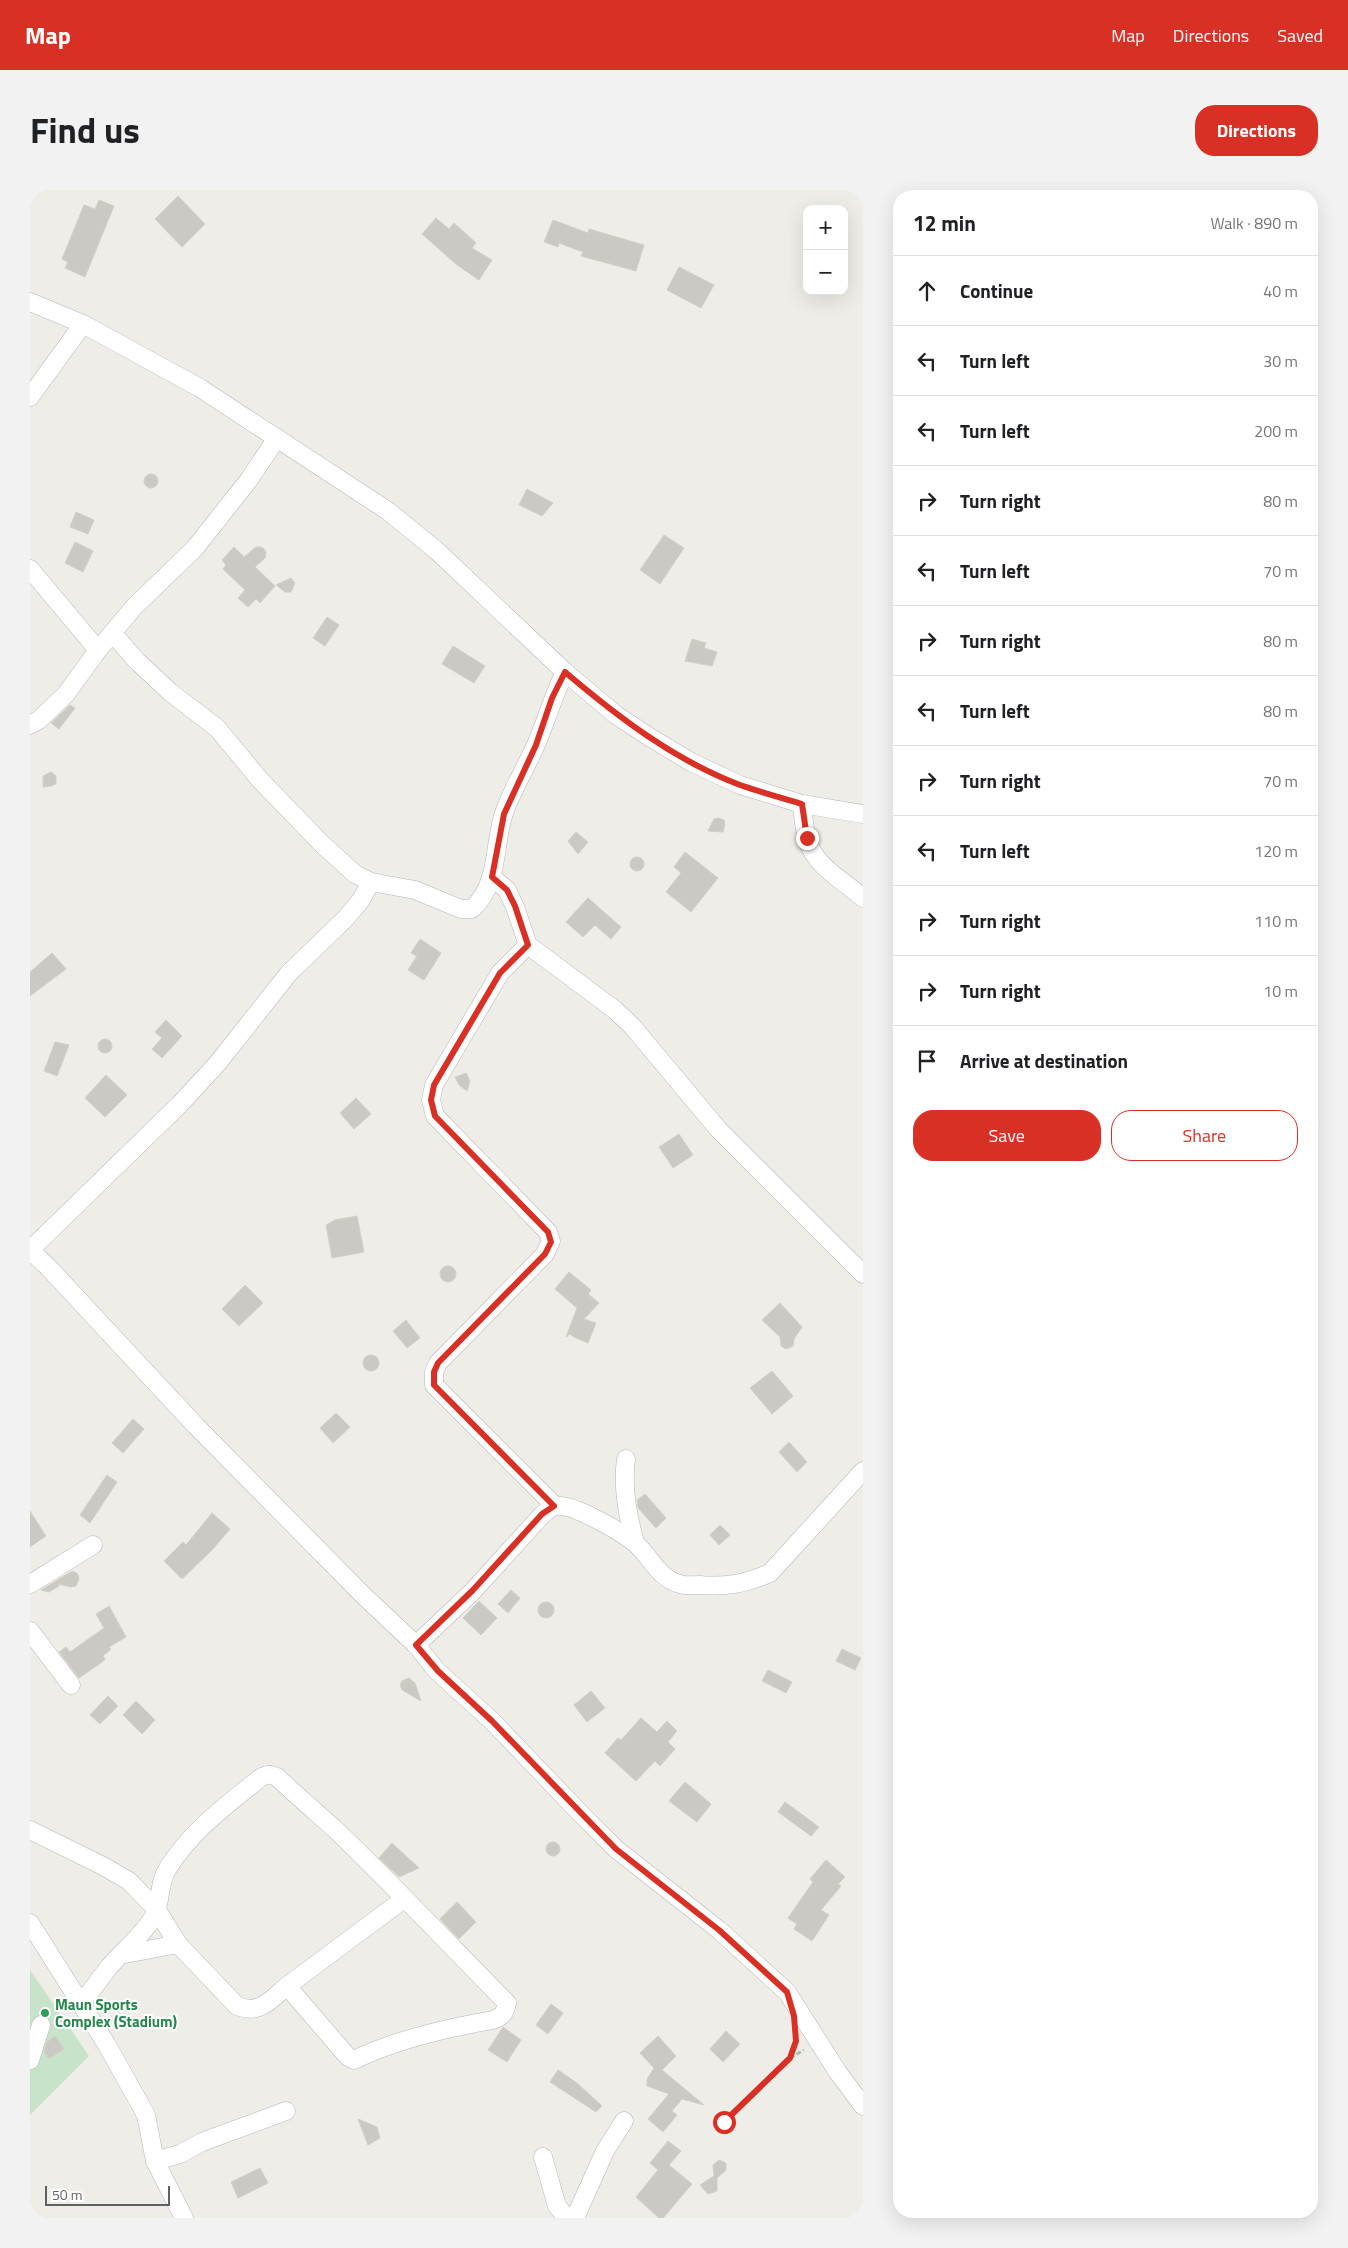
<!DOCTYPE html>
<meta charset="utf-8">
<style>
:root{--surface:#fff;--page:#f2f2f2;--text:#202124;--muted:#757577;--line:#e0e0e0;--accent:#d93025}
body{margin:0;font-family:"Titillium Web",sans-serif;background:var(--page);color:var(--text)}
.controls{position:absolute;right:15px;top:15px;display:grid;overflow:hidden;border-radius:10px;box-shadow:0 5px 20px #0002}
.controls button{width:45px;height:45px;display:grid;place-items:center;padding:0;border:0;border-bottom:1px solid var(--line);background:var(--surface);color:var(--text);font:25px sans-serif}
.scale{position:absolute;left:15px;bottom:12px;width:125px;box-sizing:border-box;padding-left:5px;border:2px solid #5f6165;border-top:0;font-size:14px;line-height:18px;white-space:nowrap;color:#5f6165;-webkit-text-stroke:4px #fff;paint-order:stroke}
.stop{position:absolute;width:15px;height:15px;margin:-11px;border:4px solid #d93025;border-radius:50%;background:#fff}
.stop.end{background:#d93025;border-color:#fff;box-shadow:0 1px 5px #0008}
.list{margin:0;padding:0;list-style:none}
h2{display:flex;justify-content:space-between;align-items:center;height:65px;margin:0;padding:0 20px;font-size:21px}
h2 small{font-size:16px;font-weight:400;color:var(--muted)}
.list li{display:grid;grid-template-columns:32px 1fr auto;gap:15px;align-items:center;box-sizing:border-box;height:70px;padding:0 20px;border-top:1px solid var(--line)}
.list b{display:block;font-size:19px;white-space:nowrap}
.list em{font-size:16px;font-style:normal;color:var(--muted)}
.actions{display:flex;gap:10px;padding:15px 20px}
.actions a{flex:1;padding:11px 0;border:1px solid var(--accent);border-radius:20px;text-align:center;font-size:18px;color:var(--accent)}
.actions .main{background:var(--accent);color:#fff}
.icon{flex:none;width:28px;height:28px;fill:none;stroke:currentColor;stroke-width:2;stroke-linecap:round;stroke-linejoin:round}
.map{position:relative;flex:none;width:833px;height:2028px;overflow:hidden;border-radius:20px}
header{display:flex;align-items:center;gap:30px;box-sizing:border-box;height:70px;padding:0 25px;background:var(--accent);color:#fff}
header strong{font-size:24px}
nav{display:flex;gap:28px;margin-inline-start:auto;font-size:18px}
.intro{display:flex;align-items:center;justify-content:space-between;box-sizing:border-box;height:120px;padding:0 30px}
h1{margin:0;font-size:35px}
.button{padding:12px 22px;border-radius:20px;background:var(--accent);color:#fff;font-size:18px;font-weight:700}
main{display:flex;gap:30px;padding:0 30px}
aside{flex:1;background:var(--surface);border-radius:20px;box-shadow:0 5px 20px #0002}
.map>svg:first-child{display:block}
.green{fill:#c7e3c9}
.building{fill:#cac9c4;stroke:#d3d0c6}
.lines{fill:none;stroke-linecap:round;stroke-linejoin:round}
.minor-casing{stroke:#b4b6ba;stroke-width:19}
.path{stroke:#a1c3ad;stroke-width:3;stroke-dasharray:5 2.5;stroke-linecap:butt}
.minor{stroke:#fff;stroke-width:18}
.route{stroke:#d93025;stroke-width:6}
.leisure-dot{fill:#2e9e5b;stroke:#fff;stroke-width:2}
.labels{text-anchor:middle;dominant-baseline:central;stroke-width:4;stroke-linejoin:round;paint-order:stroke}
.leisure-label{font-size:15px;font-weight:bold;fill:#27864d;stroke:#fff;text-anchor:start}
</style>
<header>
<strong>Map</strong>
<nav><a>Map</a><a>Directions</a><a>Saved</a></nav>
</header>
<div class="intro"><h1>Find us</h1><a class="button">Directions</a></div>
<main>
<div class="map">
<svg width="833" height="2028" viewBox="0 0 833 2028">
<rect width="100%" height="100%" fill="#efede7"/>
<path class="green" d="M0,1780l59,86 -59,59z"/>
<g class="building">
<path d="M148,6l27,28 -23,23 -27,-28z"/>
<path d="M69,10l15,6 -29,71 -20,-9 3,-6 -6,-3 22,-54 11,4z"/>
<path d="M406,28l13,11 5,-6 22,20 -4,5 20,12 -13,20 -22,-15 -35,-31z"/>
<path d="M523,30l35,13 1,-4 55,16 -8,26 -55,-15 2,-4 -24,-9 -1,4 -14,-5z"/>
<path d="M649,77l35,18 -13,23 -34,-18z"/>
<circle cx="121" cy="291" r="7"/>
<path d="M497,299l26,14 -11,13 -23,-11z"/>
<path d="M46,322l18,8 -6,14 -18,-7z"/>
<path d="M634,345l20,13 -24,36 -20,-14z"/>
<path d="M45,352l18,9 -10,21 -18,-9z"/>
<path d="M204,357l10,10 12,-10h5l3,2 2,3 -1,6 -10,9 20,19 -15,17 -4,-4 -8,8 -10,-9 7,-8 -22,-21 3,-4 -4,-5z"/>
<path d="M261,388l4,5 -4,9h-6l-9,-7z"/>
<path d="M297,427l12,8 -14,21 -12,-8z"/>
<path d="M662,449l14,4 -2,5 13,4 -5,14 -27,-5z"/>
<path d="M423,456l32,20 -11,17 -32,-19z"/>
<path d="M40,515l5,3 -16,21 -8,-6z"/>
<path d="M21,582l5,4v8l-5,2 -8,1v-11z"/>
<path d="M689,628l5,2 1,4 -2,8 -15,-1 6,-12z"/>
<path d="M546,642l12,10 -10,12 -10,-13z"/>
<path d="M655,662l33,26 -27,34 -25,-20 15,-19 -7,-6z"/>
<circle cx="607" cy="674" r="7"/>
<path d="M558,708l33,29 -10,12 -16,-14 -12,12 -17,-15z"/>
<path d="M390,749l21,14 -17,27 -16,-10 9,-14 -6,-3z"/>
<path d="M22,763l14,16 -36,27v-24z"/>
<path d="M136,830l16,16 -20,22 -10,-9 10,-11 -7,-6z"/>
<circle cx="75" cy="856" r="7"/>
<path d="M25,852l14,3 -12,31 -13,-5z"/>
<path d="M436,883l4,8 -3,10 -8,-6 -4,-8z"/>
<path d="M76,885l21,20 -22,22 -20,-19z"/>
<path d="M326,908l15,16 -17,15 -14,-16z"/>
<path d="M649,944l14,21 -20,13 -14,-21z"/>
<path d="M327,1026l7,36 -32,6 -6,-33 9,-5z"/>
<circle cx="418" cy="1084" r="8"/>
<path d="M539,1082l22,18 -3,4 11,9 -15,16 12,4 -8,20 -14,-6 -4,-3 -4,3 11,-29 -22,-19z"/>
<path d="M215,1095l18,18 -24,23 -17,-17z"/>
<path d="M750,1113l22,24 -8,12 -1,7 -7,3 -5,-3 -1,-9 -18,-17z"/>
<path d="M376,1130l14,18 -13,10 -14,-17z"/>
<circle cx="341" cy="1173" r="8"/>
<path d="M742,1181l21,25 -21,18 -22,-26z"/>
<path d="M306,1223l14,14 -17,16 -13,-15z"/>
<path d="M103,1229l11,10 -21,24 -11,-10z"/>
<path d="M759,1252l18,20 -10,10 -18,-20z"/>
<path d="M77,1285l10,7 -27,41 -10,-8z"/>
<path d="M615,1304l21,24 -10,10 -18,-20 -1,-8z"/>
<path d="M0,1321l16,25 -16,11z"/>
<path d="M182,1323l18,16 -17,20 -31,30 -18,-18 19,-19 3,3z"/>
<path d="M690,1335l10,10 -11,10 -9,-10z"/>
<path d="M42,1381l5,2 2,5 -3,8 -5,1 -13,-3 1,2 -10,6 -8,-2z"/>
<path d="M481,1400l9,8 -12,15 -10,-9z"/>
<path d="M449,1411l18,17 -16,17 -18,-17z"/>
<circle cx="516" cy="1420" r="8"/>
<path d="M79,1416l17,31 -17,10 2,2 -8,7 2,4 -26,18 -20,-26 7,-5 4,5 34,-24 -8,-14z"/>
<path d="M812,1459l19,9 -6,12 -19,-9z"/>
<path d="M738,1480l24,12 -6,11 -24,-12z"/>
<path d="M379,1488l6,5 6,18 -19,-11 -2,-5 2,-4z"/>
<path d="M561,1501l14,17 -18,14 -13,-17z"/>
<path d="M78,1506l10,10 -18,18 -10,-9z"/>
<path d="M106,1511l19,19 -13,14 -19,-19z"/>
<path d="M611,1528l16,14 10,-11 10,10 -9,11 7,7 -15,17 -5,-5 -19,20 -31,-28 13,-15 3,2z"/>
<path d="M655,1592l26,22 -14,18 -28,-21z"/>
<path d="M755,1612l34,25 -8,9 -33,-24z"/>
<circle cx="523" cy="1659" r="7"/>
<path d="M362,1653l27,25 -20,9 -20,-19z"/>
<path d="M796,1670l19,17 -7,7 3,2 -20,24 8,5 -17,26 -18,-12 3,-5 -9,-6 25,-36 -3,-3z"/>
<path d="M427,1712l19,20 -17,17 -19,-20z"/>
<path d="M521,1814l12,9 -15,21 -12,-9z"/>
<path d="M473,1837l18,13 -14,22 -19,-12z"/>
<path d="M696,1841l14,13 -17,18 -13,-13z"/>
<path d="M25,1846l9,13 -15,10 -5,-8 3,-9z"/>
<path d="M628,1846l18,20 -14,14 42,35 -22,-6 -10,12 5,4 -14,17 -15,-13 21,-25 -22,-8v-7l7,-11 -14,-15z"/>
<path d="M528,1880l19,13 25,23 -6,6 -46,-30z"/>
<path d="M328,1929l19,8 3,11 -12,7z"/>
<path d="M638,1951l13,10 -12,14 23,19 -29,34h-4l-23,-21 22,-27 -8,-7z"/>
<path d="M689,1970l7,3v7l-9,8v13l-9,3 -8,-9 14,-9 -1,-11z"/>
<path d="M230,1978l8,15 -30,15 -7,-16z"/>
</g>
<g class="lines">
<defs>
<g id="minor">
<path d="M0,112l53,22 117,64 188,123 49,40 128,121 51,43 35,23 40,24 49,23 62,19 61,10"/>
<path d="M0,207l53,-73"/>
<path d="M0,379l68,81"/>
<path d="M83,444l24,27 33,31 47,36 43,52 62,64 33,30 16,8 44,8 46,19h11c28,-26 21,-63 32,-96 8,-23 21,-44 31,-66 11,-25 18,-51 30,-75"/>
<path d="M0,535l9,-5 27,-26 32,-44 36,-43 61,-59 53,-67 29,-43"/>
<path d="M772,614c1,11 2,24 5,35 8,28 36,41 56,59"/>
<path d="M462,687l15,13 8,17 13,38 87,65 17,16 86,103 145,145"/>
<path d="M498,755l-28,28 -66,112 -3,15 4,16 113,116 3,9 -6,13 -107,109 -4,9v13l121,121"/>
<path d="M0,1060l18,17 148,159 167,169 53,50 21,26 55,50 89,93 35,35 103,81 68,62 50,79 26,35"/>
<path d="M0,1060l150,-146 37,-40 72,-91 56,-54 16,-19 10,-18"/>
<path d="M596,1269c-4,29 2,57 9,84"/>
<path d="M0,1394l63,-39"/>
<path d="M0,1441l41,54"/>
<path d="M386,1455l57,-54 69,-76c4,-3 9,-8 13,-9 18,-3 66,26 80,37 15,13 24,36 45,41 5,2 13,1 19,1 28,2 45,-1 71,-12l93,-102"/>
<path d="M0,1640l73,36 26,15 28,29 21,34 59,62c23,9 33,-6 50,-20"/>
<path d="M0,1733l77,122 39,70 9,46 29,57"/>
<path d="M90,1765c11,-11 34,-32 37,-47 4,-14 3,-28 11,-40 23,-37 59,-63 92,-90 7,-4 10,-4 17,-1 20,19 40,36 60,54 58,56 114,115 170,172 -2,10 -4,13 -14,17 -47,8 -96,19 -139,40l-6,-3 -61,-71 117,-87"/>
<path d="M51,1814l28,-37 11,-12 58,-11"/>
<path d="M0,1870l11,-35"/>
<path d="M513,1967l14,49 10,12"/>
<path d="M125,1971l25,-7 22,-12 84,-31"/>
<path d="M545,2028l30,-67 19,-30"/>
</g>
</defs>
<use href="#minor" class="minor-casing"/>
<g class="path">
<path d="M760,1868l14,-8"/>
<path d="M694,1932l65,-64 7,-19"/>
</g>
<use href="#minor" class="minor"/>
</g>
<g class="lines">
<path class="route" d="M694,1932l66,-64 6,-17 -2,-25 -7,-24 -68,-62 -103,-81 -124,-128 -54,-50 -22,-26 57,-55 69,-76 12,-8 -120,-121v-13l4,-9 107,-109 6,-12 -3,-10 -113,-116 -4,-16 3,-15 66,-112 28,-28 -13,-39 -8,-16 -15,-13 12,-63 32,-69 16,-47 13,-26c53,45 109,88 175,113 20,7 42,13 62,19l5,34"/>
</g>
<circle class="leisure-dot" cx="15" cy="1823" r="5"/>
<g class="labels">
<g class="leisure-label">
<text x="25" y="1814">Maun Sports<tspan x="25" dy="17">Complex (Stadium)</tspan></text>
</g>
</g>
</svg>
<div class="controls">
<button>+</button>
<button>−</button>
</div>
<div class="scale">50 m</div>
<div class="stop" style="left:694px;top:1932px"></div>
<div class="stop end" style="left:777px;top:648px"></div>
</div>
<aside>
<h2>12 min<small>Walk · 890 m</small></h2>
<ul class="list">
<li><svg class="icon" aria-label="ahead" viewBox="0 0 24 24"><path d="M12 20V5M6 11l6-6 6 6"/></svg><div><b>Continue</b></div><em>40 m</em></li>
<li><svg class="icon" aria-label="left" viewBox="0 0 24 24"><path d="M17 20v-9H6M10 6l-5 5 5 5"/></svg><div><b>Turn left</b></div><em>30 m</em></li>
<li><svg class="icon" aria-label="left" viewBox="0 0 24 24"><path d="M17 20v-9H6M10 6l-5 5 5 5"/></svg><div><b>Turn left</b></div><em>200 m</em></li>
<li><svg class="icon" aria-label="right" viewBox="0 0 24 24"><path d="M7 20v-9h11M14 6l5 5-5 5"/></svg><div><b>Turn right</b></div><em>80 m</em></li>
<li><svg class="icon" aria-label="left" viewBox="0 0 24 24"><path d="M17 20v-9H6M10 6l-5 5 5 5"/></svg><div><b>Turn left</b></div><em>70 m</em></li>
<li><svg class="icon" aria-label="right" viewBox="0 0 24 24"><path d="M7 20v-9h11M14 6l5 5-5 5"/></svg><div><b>Turn right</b></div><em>80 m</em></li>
<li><svg class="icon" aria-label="left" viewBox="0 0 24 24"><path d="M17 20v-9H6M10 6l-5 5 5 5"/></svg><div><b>Turn left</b></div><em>80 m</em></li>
<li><svg class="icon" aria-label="right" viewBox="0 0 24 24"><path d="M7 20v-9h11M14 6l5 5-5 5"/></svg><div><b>Turn right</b></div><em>70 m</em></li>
<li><svg class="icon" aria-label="left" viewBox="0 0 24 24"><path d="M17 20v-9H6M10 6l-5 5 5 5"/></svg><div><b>Turn left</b></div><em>120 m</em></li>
<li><svg class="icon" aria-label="right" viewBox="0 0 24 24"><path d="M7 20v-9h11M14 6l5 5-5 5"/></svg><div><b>Turn right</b></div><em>110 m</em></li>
<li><svg class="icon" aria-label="right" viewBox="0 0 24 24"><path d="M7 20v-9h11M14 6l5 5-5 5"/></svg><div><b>Turn right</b></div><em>10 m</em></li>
<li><svg class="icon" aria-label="arrive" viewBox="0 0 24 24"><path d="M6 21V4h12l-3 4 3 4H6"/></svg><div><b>Arrive at destination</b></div></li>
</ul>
<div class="actions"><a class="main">Save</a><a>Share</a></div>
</aside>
</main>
